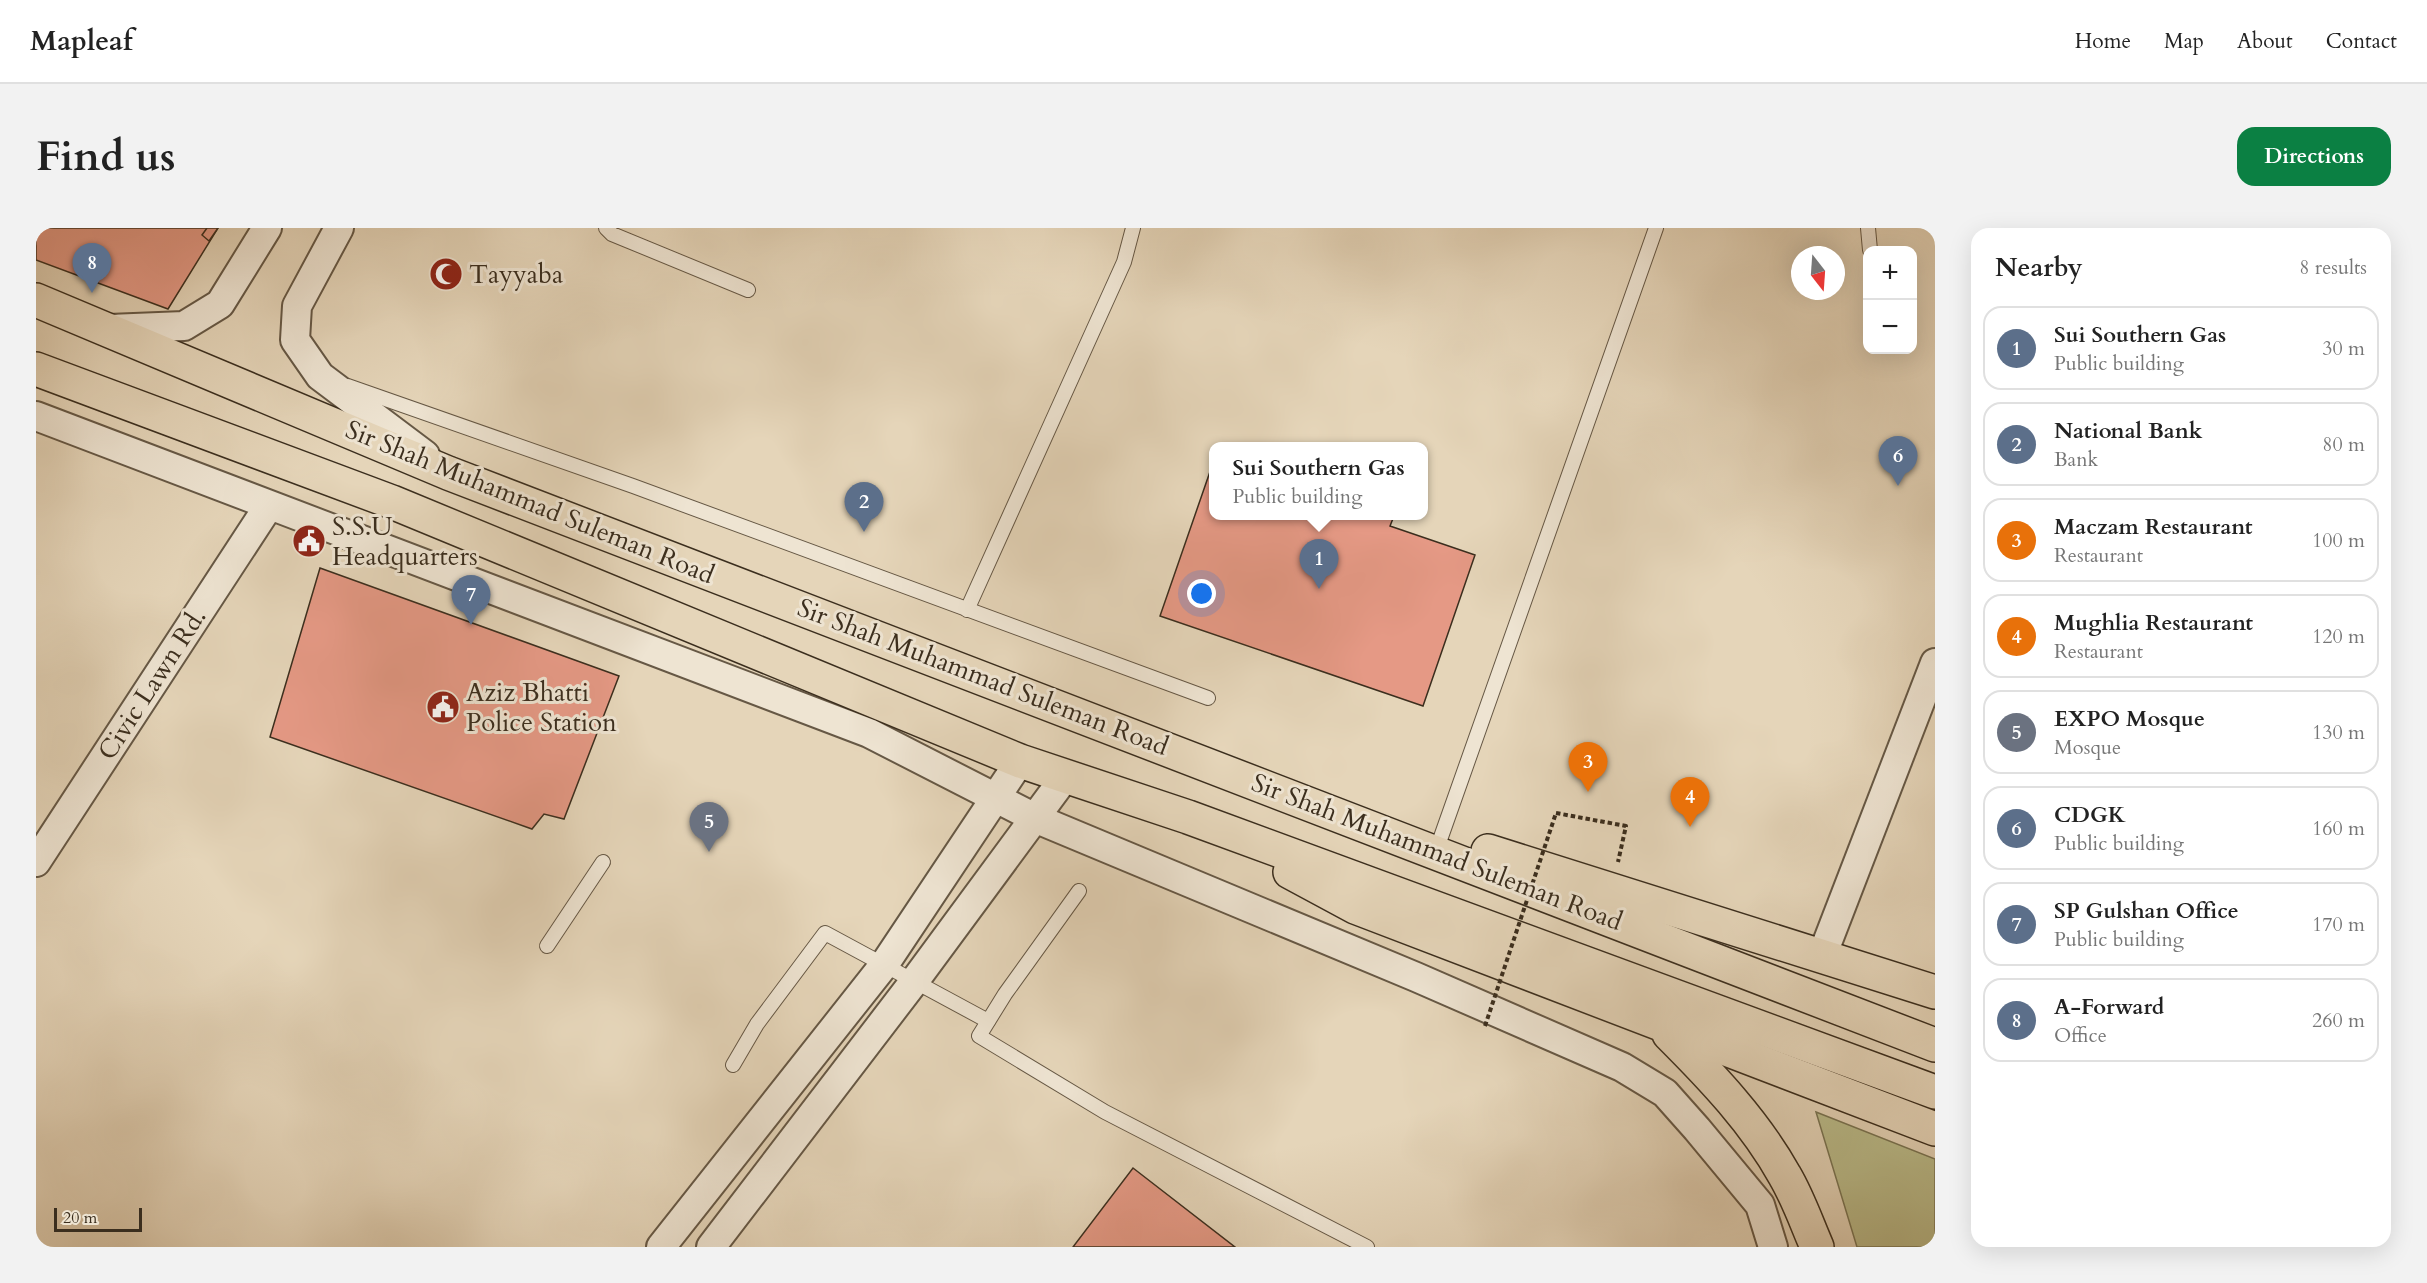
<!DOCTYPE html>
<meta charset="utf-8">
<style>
:root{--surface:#fff;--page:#f2f2f2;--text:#222;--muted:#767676;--line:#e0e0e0;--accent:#0b8043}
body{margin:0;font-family:Cardo,serif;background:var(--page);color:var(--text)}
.controls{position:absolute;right:18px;top:18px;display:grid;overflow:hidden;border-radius:12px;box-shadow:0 6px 24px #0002}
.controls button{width:54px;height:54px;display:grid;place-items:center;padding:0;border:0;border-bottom:2px solid var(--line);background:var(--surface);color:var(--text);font:30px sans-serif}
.compass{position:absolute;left:1755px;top:18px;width:54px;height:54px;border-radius:50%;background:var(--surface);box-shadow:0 6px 24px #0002;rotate:163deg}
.scale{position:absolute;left:18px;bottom:15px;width:88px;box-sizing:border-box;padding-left:6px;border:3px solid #3b2e1e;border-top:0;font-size:16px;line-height:21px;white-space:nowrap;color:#3b2e1e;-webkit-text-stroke:4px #eee4d2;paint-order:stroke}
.you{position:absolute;left:1166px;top:366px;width:21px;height:21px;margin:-15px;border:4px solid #fff;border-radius:50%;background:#1a73e8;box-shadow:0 0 0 9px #1a73e833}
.badge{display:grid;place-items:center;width:39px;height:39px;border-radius:50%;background:var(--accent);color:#fff;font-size:20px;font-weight:700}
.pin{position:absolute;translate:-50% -50px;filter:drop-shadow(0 2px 3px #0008)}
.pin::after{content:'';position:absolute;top:32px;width:21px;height:18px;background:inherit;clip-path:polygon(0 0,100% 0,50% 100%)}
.popup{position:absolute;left:1173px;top:214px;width:219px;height:78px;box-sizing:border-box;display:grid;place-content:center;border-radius:12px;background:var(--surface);filter:drop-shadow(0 2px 4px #0005);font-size:20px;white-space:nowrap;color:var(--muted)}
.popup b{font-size:22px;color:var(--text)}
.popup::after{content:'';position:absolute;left:50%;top:100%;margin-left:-12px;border:12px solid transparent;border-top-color:var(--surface)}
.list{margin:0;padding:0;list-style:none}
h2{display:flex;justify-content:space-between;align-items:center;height:78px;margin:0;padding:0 24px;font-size:26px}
h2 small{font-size:20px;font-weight:400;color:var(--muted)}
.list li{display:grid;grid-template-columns:39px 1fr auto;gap:18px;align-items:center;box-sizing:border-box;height:84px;margin:0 12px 12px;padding:0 12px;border:2px solid var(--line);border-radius:18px}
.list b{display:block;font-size:22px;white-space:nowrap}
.list p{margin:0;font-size:20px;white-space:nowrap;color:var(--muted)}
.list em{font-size:20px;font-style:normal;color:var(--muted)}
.map{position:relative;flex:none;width:1899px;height:1019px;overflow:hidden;border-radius:18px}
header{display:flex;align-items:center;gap:36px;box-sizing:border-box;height:84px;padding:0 30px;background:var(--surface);border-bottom:2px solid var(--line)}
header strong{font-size:28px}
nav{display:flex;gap:33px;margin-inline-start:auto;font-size:21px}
.intro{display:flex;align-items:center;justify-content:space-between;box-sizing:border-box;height:144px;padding:0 36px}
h1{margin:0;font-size:42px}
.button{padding:15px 27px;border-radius:18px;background:var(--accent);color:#fff;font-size:21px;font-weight:700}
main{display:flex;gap:36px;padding:0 36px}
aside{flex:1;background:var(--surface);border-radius:18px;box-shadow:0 6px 24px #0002}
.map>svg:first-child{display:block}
.green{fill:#babc8b;stroke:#7a7554;stroke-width:1.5}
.building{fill:#e59985;stroke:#3b2e1e;stroke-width:1.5}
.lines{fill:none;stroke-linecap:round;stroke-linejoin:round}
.service-casing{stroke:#665845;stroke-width:16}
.minor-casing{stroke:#665845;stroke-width:32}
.trunk-casing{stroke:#3b2e1e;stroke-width:36}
.path{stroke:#3b2e1e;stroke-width:4;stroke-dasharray:4.5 3;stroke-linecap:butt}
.service{stroke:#eee4d2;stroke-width:14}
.minor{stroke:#eee4d2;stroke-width:28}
.trunk{stroke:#e5d5b9;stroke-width:33}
.path-bridge{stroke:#3b2e1e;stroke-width:4;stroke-dasharray:4.5 3;stroke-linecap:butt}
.labels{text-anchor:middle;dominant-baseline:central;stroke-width:6;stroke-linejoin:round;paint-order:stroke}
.poi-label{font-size:26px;fill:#3b2e1e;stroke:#eee4d2;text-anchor:start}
.street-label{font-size:26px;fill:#3b2e1e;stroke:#eee4d2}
</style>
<header>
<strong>Mapleaf</strong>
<nav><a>Home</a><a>Map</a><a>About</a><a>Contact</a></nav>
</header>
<div class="intro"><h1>Find us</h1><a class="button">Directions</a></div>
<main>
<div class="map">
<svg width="1899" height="1019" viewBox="0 0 1899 1019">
<rect width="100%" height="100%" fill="#e5d5b9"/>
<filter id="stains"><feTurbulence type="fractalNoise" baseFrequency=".00333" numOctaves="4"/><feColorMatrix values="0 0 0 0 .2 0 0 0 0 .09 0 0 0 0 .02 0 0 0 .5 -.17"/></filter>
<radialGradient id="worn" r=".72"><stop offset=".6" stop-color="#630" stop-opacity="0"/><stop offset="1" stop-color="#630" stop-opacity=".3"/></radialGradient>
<path class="green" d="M1780,884l119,47v88h-78z"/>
<g class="building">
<path d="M0,0h182l-50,81 -132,-49z"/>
<path d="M171,0h11l-9,13 -7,-6z"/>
<path d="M1177,235l1,53h180l-4,10 85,29 -52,151 -263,-90z"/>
<path d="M284,340l299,108 -55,143 -20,-5 -12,15 -262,-92z"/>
<path d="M1097,940l102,79h-162z"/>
</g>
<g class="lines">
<defs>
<g id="service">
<path d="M570,0l6,6 136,56"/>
<path d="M1832,0l2,22"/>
<path d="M312,158l285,100 575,212"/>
<path d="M931,382l157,-348 9,-34"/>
<path d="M1405,609l215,-609"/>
<path d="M1043,663l-74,103 -26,42 126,76 262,135"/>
<path d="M511,718l56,-84"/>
<path d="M697,837l24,-41 68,-91 163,88"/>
</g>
<g id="minor">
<path d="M303,0l-42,78 -2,34 25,36 105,79"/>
<path d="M73,101l75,-3 36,-22 47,-76"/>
<path d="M0,188l833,317 168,86 379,158 206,90 43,26 32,36 63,76 13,42"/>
<path d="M0,634l232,-355"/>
<path d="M1786,728l113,-293"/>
<path d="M625,1019l223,-282 136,-204"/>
<path d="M675,1019l202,-264 152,-206"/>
</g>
<g id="trunk">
<path d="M0,72l412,173 1487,572"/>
<path d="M0,141l356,133 628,259 168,56 747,275"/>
<path d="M1452,623l447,141"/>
<path d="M1254,644l65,35 580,222"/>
<path d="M1633,806c43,43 86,88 116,142 13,22 22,48 32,71"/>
</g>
</defs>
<use href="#service" class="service-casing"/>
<use href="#minor" class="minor-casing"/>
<use href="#trunk" class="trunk-casing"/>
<path class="path" d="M1520,585l70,13 -8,36"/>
<use href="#service" class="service"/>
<use href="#minor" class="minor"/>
<use href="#trunk" class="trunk"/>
<path class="path-bridge" d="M1449,798l71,-213"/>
</g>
<defs>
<symbol id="mosque-disc" viewBox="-11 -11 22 22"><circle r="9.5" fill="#8f2418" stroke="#eee4d2"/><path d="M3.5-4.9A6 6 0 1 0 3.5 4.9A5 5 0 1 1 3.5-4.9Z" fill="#fff"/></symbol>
<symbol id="civic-disc" viewBox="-11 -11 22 22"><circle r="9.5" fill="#8f2418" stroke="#eee4d2"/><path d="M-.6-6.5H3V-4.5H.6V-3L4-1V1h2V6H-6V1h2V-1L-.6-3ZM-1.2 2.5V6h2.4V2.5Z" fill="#fff"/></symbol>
</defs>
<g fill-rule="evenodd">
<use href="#mosque-disc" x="391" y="27" width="38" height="38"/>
<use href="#civic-disc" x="254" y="294" width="38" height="38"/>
<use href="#civic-disc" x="388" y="460" width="38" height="38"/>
</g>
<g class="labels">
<g class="poi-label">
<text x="433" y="46">Tayyaba</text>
<text x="296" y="298">S.S.U<tspan x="296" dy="30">Headquarters</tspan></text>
<text x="430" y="464">Aziz Bhatti<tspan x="430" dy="30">Police Station</tspan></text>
</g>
<g class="street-label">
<text transform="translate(494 274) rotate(22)">Sir Shah Muhammad Suleman Road</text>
<text transform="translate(947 449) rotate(21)">Sir Shah Muhammad Suleman Road</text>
<text transform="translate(116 456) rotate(-57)">Civic Lawn Rd.</text>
<text transform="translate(1401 624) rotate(21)">Sir Shah Muhammad Suleman Road</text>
</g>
</g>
<rect width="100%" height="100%" filter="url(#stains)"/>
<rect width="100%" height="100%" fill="url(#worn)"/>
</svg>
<div class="controls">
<button>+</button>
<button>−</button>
</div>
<svg class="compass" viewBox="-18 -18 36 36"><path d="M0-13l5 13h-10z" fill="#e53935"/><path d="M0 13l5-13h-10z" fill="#767676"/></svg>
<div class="scale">20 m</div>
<div class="you"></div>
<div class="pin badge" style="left:1283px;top:361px;background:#5c6f8a">1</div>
<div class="popup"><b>Sui Southern Gas</b>Public building</div>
<div class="pin badge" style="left:828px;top:304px;background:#5c6f8a">2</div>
<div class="pin badge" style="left:1552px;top:564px;background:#e8710a">3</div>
<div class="pin badge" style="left:1654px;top:599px;background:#e8710a">4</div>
<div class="pin badge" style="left:673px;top:624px;background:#6b7280">5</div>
<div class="pin badge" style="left:1862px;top:258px;background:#5c6f8a">6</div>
<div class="pin badge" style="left:435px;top:397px;background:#5c6f8a">7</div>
<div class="pin badge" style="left:56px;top:65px;background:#5c6f8a">8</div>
</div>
<aside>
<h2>Nearby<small>8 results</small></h2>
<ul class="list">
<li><span class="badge" style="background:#5c6f8a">1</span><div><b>Sui Southern Gas</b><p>Public building</p></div><em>30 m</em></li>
<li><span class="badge" style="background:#5c6f8a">2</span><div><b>National Bank</b><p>Bank</p></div><em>80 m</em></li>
<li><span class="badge" style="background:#e8710a">3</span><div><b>Maczam Restaurant</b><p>Restaurant</p></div><em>100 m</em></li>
<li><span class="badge" style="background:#e8710a">4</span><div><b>Mughlia Restaurant</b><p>Restaurant</p></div><em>120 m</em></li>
<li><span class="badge" style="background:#6b7280">5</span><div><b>EXPO Mosque</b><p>Mosque</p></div><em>130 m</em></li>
<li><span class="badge" style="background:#5c6f8a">6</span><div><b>CDGK</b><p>Public building</p></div><em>160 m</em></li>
<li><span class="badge" style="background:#5c6f8a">7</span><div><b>SP Gulshan Office</b><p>Public building</p></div><em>170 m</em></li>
<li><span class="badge" style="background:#5c6f8a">8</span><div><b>A-Forward</b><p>Office</p></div><em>260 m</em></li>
</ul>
</aside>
</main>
